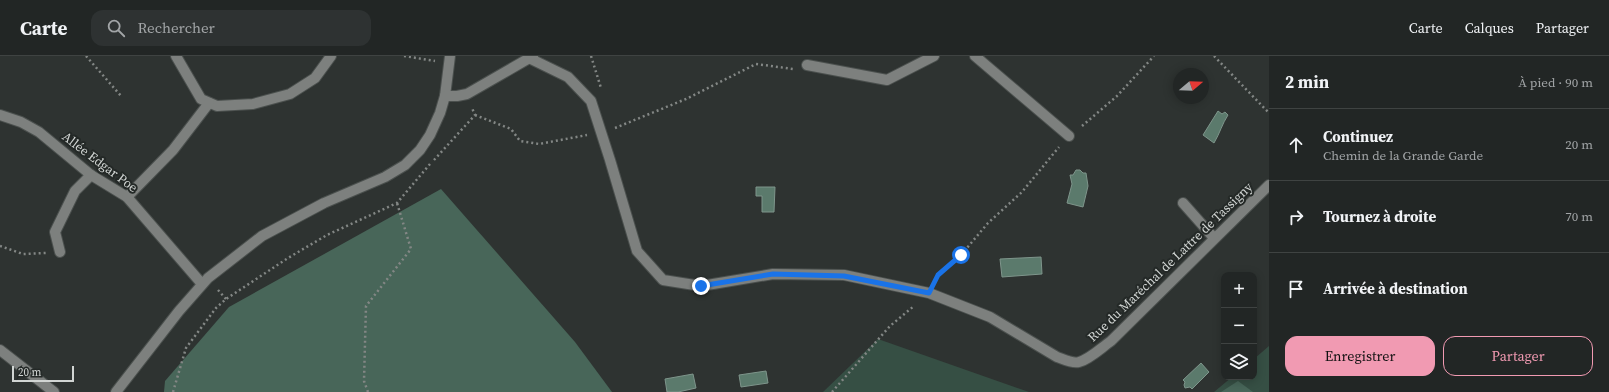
<!DOCTYPE html>
<html lang="fr">
<meta charset="utf-8">
<style>
:root{--surface:#222625;--page:#2e3232;--text:#f1f3f6;--muted:#a2a5a7;--line:#3f4342;--accent:#f19ab2}
body{margin:0;font-family:"Source Serif 4",serif;background:var(--page);color:var(--text)}
.controls{position:absolute;right:12px;bottom:12px;display:grid;overflow:hidden;border-radius:8px;box-shadow:0 2px 10px #0003}
.controls button{width:36px;height:36px;display:grid;place-items:center;padding:0;border:0;border-bottom:1px solid var(--line);background:var(--surface);color:var(--text);font:20px sans-serif}
.compass{position:absolute;left:1173px;top:12px;width:36px;height:36px;border-radius:50%;background:var(--surface);box-shadow:0 2px 10px #0003;rotate:71deg}
.scale{position:absolute;left:12px;bottom:10px;width:62px;box-sizing:border-box;padding-left:4px;border:2px solid #d1d5d3;border-top:0;font-size:11px;line-height:14px;white-space:nowrap;color:#d1d5d3;-webkit-text-stroke:3px #242927;paint-order:stroke}
.stop{position:absolute;width:12px;height:12px;margin:-9px;border:3px solid #1a73e8;border-radius:50%;background:#fff}
.stop.end{background:#1a73e8;border-color:#fff;box-shadow:0 1px 4px #0008}
.list{margin:0;padding:0;list-style:none}
h2{display:flex;justify-content:space-between;align-items:center;height:52px;margin:0;padding:0 16px;font-size:17px}
h2 small{font-size:13px;font-weight:400;color:var(--muted)}
.list li{display:grid;grid-template-columns:26px 1fr auto;gap:12px;align-items:center;box-sizing:border-box;height:72px;padding:0 16px;border-top:1px solid var(--line)}
.list b{display:block;font-size:15px;white-space:nowrap}
.list p{margin:0;font-size:13px;white-space:nowrap;color:var(--muted)}
.list em{font-size:13px;font-style:normal;color:var(--muted)}
.actions{display:flex;gap:8px;padding:12px 16px}
.actions a{flex:1;padding:9px 0;border:1px solid var(--accent);border-radius:12px;text-align:center;font-size:14px;color:var(--accent)}
.actions .main{background:var(--accent);color:#111}
.icon{flex:none;width:22px;height:22px;fill:none;stroke:currentColor;stroke-width:2;stroke-linecap:round;stroke-linejoin:round}
.map{position:relative;flex:none;width:1269px;height:336px;overflow:hidden}
header{display:flex;align-items:center;gap:24px;box-sizing:border-box;height:56px;padding:0 20px;background:var(--surface);border-bottom:1px solid var(--line)}
header strong{font-size:19px}
nav{display:flex;gap:22px;margin-inline-start:auto;font-size:14px}
.search{width:280px;height:36px;background:var(--page);display:flex;align-items:center;gap:10px;box-sizing:border-box;padding:0 14px;border-radius:12px;color:var(--muted);font-size:15px}
main{display:flex}
aside{flex:1;background:var(--surface)}
.map>svg:first-child{display:block}
.green{fill:#364f44}
.forest{fill:#486659}
.water{fill:#5b7a6c;stroke:#7e958b}
.lines{fill:none;stroke-linecap:round;stroke-linejoin:round}
.minor-casing{stroke:#4b504e;stroke-width:12}
.path{stroke:#838785;stroke-width:2.5;stroke-dasharray:2 3;stroke-linecap:butt}
.minor{stroke:#7d807e;stroke-width:10}
.route{stroke:#1a73e8;stroke-width:5}
.labels{text-anchor:middle;dominant-baseline:central;stroke-width:4;stroke-linejoin:round;paint-order:stroke}
.street-label{font-size:13px;fill:#d1d5d3;stroke:#242927}
</style>
<header>
<strong>Carte</strong>
<div class="search"><svg class="icon" aria-label="search" viewBox="0 0 24 24"><circle cx="10" cy="10" r="6"/><path d="M15 15l6 6"/></svg>Rechercher</div>
<nav><a>Carte</a><a>Calques</a><a>Partager</a></nav>
</header>
<main>
<div class="map">
<svg width="1269" height="336" viewBox="0 0 1269 336">
<rect width="100%" height="100%" fill="#2e3331"/>
<g class="green">
<path d="M878,283l151,53h-206z"/>
<path d="M1269,290v46h-55l18,-15h22v-18z"/>
</g>
<g class="forest">
<path d="M441,133l134,153 37,50h-448l1,-11 64,-74z"/>
<path d="M1238,325l15,11h-32z"/>
</g>
<g class="water">
<path d="M1218,55l4,3 3,-2 3,3c-6,9 -8,18 -14,28l-11,-8z"/>
<path d="M1076,114h4l3,3h3l2,13 -5,21 -16,-4 5,-19 -2,-9h3z"/>
<path d="M756,131h19l-1,25h-12v-16h-6z"/>
<path d="M1041,201l1,17 -40,3 -2,-18z"/>
<path d="M1201,307l8,9 -17,17 -2,-2 -5,1 -1,-3 1,-3 -2,-2z"/>
<path d="M766,315l2,12 -27,4 -2,-12z"/>
<path d="M693,318l3,14 -18,4h-11l-2,-13z"/>
</g>
<g class="lines">
<defs>
<g id="minor">
<path d="M176,0l25,43 16,7 36,-2 37,-10 25,-16 16,-22"/>
<path d="M975,0l94,80"/>
<path d="M529,2l39,19 23,24 19,59 27,91 26,29 38,6 72,-12 71,1 85,18 61,24 67,40c6,2 15,7 22,5 11,-3 22,-14 32,-21l158,-156"/>
<path d="M807,9l80,15 47,-24"/>
<path d="M445,40l5,-40"/>
<path d="M0,59l21,7 18,10 52,43 36,22 75,87"/>
<path d="M127,141l46,-47 36,-47"/>
<path d="M1183,147l31,35"/>
<path d="M60,196l-5,-20 20,-41 16,-16"/>
<path d="M0,294l54,42"/>
<path d="M116,336l63,-81 29,-33 54,-42 62,-33 61,-26 20,-12 15,-15 10,-15 10,-22 5,-17h12l10,-2 66,-38"/>
</g>
</defs>
<use href="#minor" class="minor-casing"/>
<g class="path">
<path d="M86,0l36,41"/>
<path d="M404,0l31,5"/>
<path d="M591,0l10,32"/>
<path d="M1214,0l55,57"/>
<path d="M475,59l36,14 9,12 19,3 48,-9"/>
<path d="M1082,70l35,-30 37,-40"/>
<path d="M615,72l71,-29 70,-35 37,5"/>
<path d="M434,104l41,-45 -3,-7"/>
<path d="M0,190l23,8 23,-1"/>
<path d="M936,223l2,-4 23,-20 27,-32 34,-31 37,-45"/>
<path d="M218,234l8,9"/>
<path d="M173,336l13,-44 30,-40 10,-9 62,-41 39,-23 70,-32 33,-39"/>
<path d="M368,336l-4,-11 2,-75 45,-57 -14,-46"/>
<path d="M832,336l58,-66 24,-20"/>
</g>
<use href="#minor" class="minor"/>
</g>
<g class="lines">
<path class="route" d="M701,230l72,-12 71,2 85,17 9,-18 23,-20"/>
</g>
<g class="labels">
<g class="street-label">
<text transform="translate(100 106) rotate(37)">Allée Edgar Poe</text>
<text transform="translate(1170 206) rotate(-44)">Rue du Maréchal de Lattre de Tassigny</text>
</g>
</g>
</svg>
<div class="controls">
<button>+</button>
<button>−</button>
<button><svg class="icon" aria-label="layers" viewBox="0 0 24 24"><path d="M12 4l9 5-9 5-9-5zM3 14l9 5 9-5"/></svg></button>
</div>
<svg class="compass" viewBox="-18 -18 36 36"><path d="M0-13l5 13h-10z" fill="#e53935"/><path d="M0 13l5-13h-10z" fill="#a2a5a7"/></svg>
<div class="scale">20 m</div>
<div class="stop" style="left:961px;top:199px"></div>
<div class="stop end" style="left:701px;top:230px"></div>
</div>
<aside>
<h2>2 min<small>À pied · 90 m</small></h2>
<ul class="list">
<li><svg class="icon" aria-label="ahead" viewBox="0 0 24 24"><path d="M12 20V5M6 11l6-6 6 6"/></svg><div><b>Continuez</b><p>Chemin de la Grande Garde</p></div><em>20 m</em></li>
<li><svg class="icon" aria-label="right" viewBox="0 0 24 24"><path d="M7 20v-9h11M14 6l5 5-5 5"/></svg><div><b>Tournez à droite</b></div><em>70 m</em></li>
<li><svg class="icon" aria-label="arrive" viewBox="0 0 24 24"><path d="M6 21V4h12l-3 4 3 4H6"/></svg><div><b>Arrivée à destination</b></div></li>
</ul>
<div class="actions"><a class="main">Enregistrer</a><a>Partager</a></div>
</aside>
</main>
